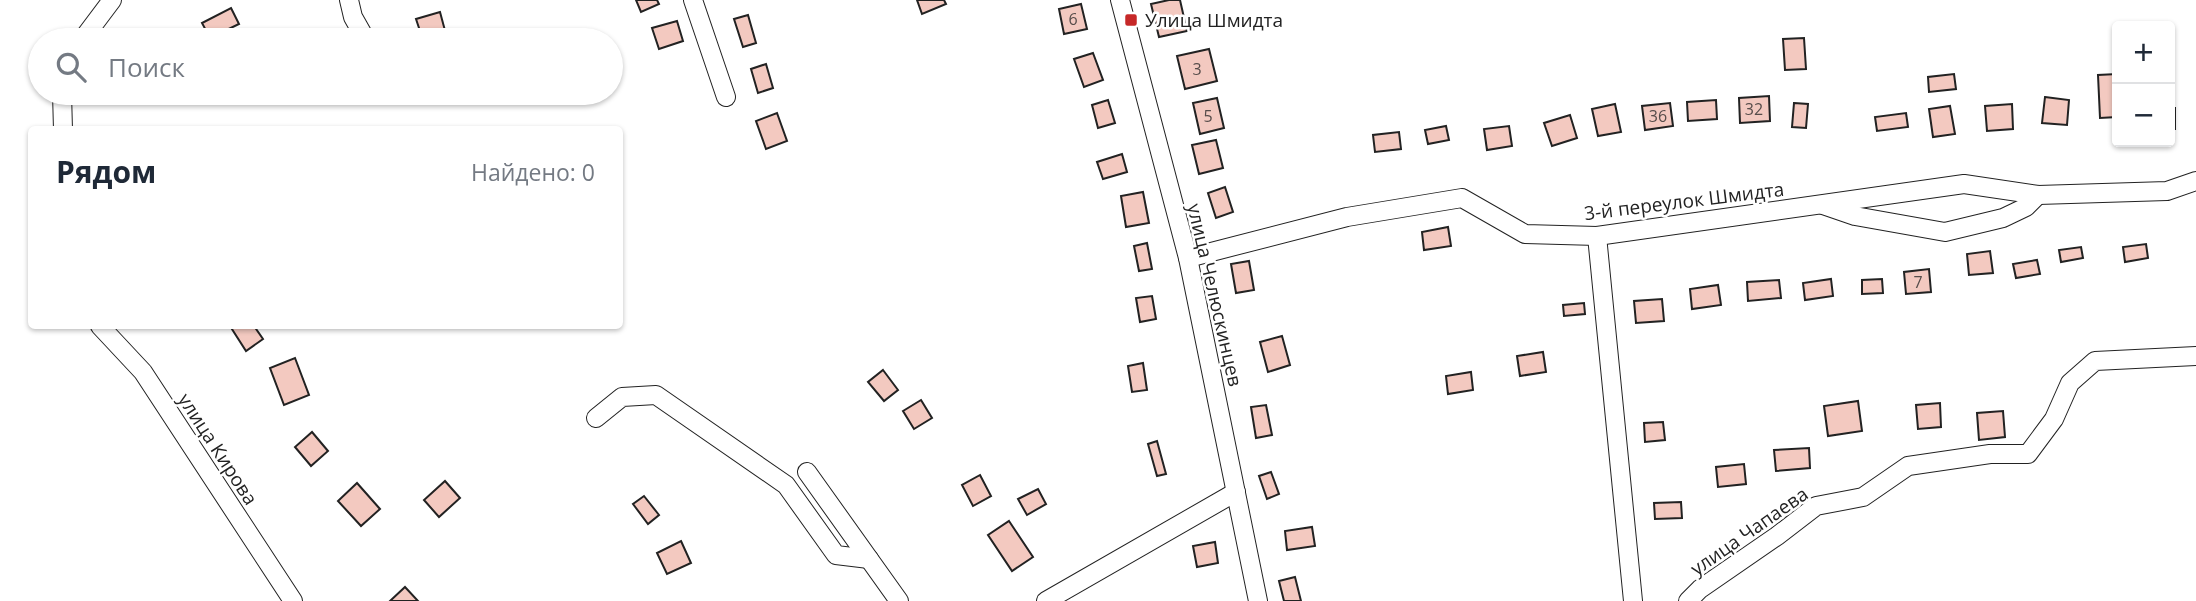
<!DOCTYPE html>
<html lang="ru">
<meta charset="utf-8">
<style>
:root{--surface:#fff;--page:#f2f2f3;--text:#1f2937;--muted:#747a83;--line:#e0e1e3}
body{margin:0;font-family:"Open Sans",sans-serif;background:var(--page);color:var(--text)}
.controls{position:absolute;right:21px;top:21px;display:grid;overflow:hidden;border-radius:7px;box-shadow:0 2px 5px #0004}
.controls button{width:63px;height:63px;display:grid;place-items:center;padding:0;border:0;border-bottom:2px solid var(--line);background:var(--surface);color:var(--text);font:35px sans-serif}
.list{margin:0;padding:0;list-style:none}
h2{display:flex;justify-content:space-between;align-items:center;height:91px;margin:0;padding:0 28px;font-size:30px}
h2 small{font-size:23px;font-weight:400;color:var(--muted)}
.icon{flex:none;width:38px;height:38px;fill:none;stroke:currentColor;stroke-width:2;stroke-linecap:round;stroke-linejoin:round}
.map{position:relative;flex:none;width:2196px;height:601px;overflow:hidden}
.search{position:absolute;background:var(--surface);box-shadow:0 2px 5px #0004;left:28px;top:28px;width:595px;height:77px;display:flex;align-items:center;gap:18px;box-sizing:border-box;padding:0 24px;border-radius:38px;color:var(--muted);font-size:26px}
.panel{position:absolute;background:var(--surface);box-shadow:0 2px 5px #0004;left:28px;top:126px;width:595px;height:203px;border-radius:7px}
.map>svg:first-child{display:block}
.building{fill:#f3c9c0;stroke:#222;stroke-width:2}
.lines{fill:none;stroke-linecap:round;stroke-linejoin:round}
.minor-casing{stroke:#222;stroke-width:20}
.minor{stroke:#fff;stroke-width:18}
.poi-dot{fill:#c62828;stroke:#fff;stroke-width:2.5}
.labels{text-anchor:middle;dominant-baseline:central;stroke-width:5;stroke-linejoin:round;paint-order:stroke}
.number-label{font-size:16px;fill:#564c4a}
.poi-label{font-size:19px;fill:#222;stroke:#fff;text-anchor:start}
.street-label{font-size:19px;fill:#222;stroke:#fff}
</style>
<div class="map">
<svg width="2196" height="601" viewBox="0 0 2196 601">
<rect width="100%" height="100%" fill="#fff"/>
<g class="building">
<path d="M636,0h21l2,4 -18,8z"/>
<path d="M917,0h27l2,4 -24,10z"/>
<path d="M1169,0h11l7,31 -28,6 -8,-33z"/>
<path d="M1081,4l6,25 -23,5 -5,-25z"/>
<path d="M231,8l8,16 -29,14 -8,-15z"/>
<path d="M440,12l7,26 -24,2 -7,-21z"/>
<path d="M748,15l8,28 -13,4 -9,-28z"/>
<path d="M677,21l6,20 -24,8 -7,-21z"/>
<path d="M1804,38l2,31 -21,1 -2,-31z"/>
<path d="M1209,49l8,32 -32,8 -8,-33z"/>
<path d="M1093,53l10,27 -19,7 -10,-28z"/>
<path d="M766,64l7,24 -15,5 -7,-24z"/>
<path d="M1954,74l2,15 -27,3 -1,-15z"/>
<path d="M2117,74v43l-17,1 -2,-43z"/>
<path d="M209,93h20l-18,6z"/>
<path d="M1769,96l1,25 -30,2 -1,-25z"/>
<path d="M2045,97l24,3 -2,25 -25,-2z"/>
<path d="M1217,98l7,30 -24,6 -7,-31z"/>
<path d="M1108,100l7,23 -17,5 -6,-23z"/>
<path d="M1716,100l1,19 -29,2 -1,-19z"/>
<path d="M1670,103l3,23 -28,4 -3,-24z"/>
<path d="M1794,103l14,1 -2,24 -14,-1z"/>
<path d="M1615,104l6,28 -23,4 -6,-27z"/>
<path d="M2012,104l1,25 -26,2 -2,-25z"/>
<path d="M1950,106l5,28 -22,3 -4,-28z"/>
<rect x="2170" y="108" width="5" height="21"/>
<path d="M777,113l10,28 -21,8 -10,-28z"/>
<path d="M1906,113l2,14 -31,4 -2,-14z"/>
<path d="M1570,115l7,23 -25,8 -8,-23z"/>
<path d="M1446,126l3,14 -21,4 -3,-14z"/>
<path d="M1509,126l3,20 -25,4 -3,-21z"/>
<path d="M1399,132l2,17 -26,3 -2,-17z"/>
<path d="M1216,140l7,28 -24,6 -7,-29z"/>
<path d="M1122,154l5,18 -24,7 -6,-17z"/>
<path d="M1225,187l8,25 -17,6 -8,-25z"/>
<path d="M1143,192l6,31 -23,4 -5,-31z"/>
<path d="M1448,227l3,19 -27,4 -2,-18z"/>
<path d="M1147,243l5,26 -13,2 -5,-25z"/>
<path d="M2146,244l2,14 -23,4 -2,-15z"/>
<path d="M2081,247l2,11 -22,4 -2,-12z"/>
<path d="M1990,251l3,22 -24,2 -2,-21z"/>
<path d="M2037,260l3,14 -24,4 -3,-14z"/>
<path d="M1249,261l5,29 -18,3 -5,-29z"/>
<path d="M1929,269l2,23 -25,2 -2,-22z"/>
<path d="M1831,279l2,17 -28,4 -2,-17z"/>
<path d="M1882,279l1,14 -21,1v-14z"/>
<path d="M1779,280l2,18 -33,3 -1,-19z"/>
<path d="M1718,285l3,20 -29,4 -2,-20z"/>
<path d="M1152,296l4,23 -16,3 -4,-24z"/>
<path d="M1662,299l2,22 -28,2 -2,-22z"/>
<path d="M1584,303l1,11 -21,2 -1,-11z"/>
<path d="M230,326h24l9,13 -17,12z"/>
<path d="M1282,336l8,29 -22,7 -8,-30z"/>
<path d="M1543,352l3,20 -26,4 -3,-20z"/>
<path d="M295,358l14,37 -25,10 -14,-37z"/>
<path d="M1143,363l4,27 -15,2 -4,-26z"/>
<path d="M883,370l15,20 -14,11 -16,-19z"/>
<path d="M1471,372l2,18 -25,4 -2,-18z"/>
<path d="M921,400l11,18 -18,11 -11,-18z"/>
<path d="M1858,401l4,30 -34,5 -4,-30z"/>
<path d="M1940,403l1,24 -23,2 -2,-24z"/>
<path d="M1266,405l6,30 -16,3 -5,-31z"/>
<path d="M2003,411l2,26 -26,3 -2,-27z"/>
<path d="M1663,422l2,18 -20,2 -1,-19z"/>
<path d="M312,432l16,19 -17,15 -16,-19z"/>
<path d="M1157,441l9,33 -9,2 -9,-32z"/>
<path d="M1809,448l1,20 -34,3 -2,-21z"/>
<path d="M1744,464l2,20 -28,3 -2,-20z"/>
<path d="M1271,472l8,22 -12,5 -8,-23z"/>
<path d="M980,475l11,21 -18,10 -11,-21z"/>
<path d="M445,481l15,17 -21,19 -15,-17z"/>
<path d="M357,483l23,26 -19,17 -23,-25z"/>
<path d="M1038,489l8,15 -19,11 -9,-16z"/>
<path d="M644,496l15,19 -11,9 -15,-20z"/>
<path d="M1681,502l1,16 -27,1 -1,-16z"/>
<path d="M1009,521l24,36 -21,14 -24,-36z"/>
<path d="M1312,527l3,19 -28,4 -2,-19z"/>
<path d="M681,541l10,22 -24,11 -10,-21z"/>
<path d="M1215,542l3,21 -21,4 -4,-21z"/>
<path d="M1295,577l6,24h-17l-5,-20z"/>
<path d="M405,587l13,14h-28z"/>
</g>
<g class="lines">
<defs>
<g id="minor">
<path d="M349,0l4,17 13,23"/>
<path d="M693,0l33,97"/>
<path d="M1120,0l68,258 70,343"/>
<path d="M82,40l30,-40"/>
<path d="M62,93l1,37"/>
<path d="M1823,205l32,11 90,16 58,-14 23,-11 12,-12"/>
<path d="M1597,236l36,365"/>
<path d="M1188,258l159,-41 115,-19 63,36 72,2 367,-52 74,11 129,-4 29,-10"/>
<path d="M100,326l43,46 150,229"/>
<path d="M596,418l26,-21 34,-2 130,90 50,70 33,4"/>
<path d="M807,472l92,129"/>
<path d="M1046,601l190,-109"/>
<path d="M1688,601l12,-12 77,-53 39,-30 47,-9 45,-31 82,-12h38l26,-35 16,-36 25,-22 101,-5"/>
</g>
</defs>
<use href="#minor" class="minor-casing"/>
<use href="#minor" class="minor"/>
</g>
<rect class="poi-dot" x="1124" y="13" width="14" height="14" rx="3.5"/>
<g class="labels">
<g class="number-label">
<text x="1073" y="19">6</text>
<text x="1197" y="69">3</text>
<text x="1754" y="109">32</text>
<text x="1208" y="116">5</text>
<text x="1658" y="116">36</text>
<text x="1918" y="282">7</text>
</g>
<g class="poi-label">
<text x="1145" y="20">Улица Шмидта</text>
</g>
<g class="street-label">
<text transform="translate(1684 201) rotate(-7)">3-й переулок Шмидта</text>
<text transform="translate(1215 295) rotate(77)">улица Челюскинцев</text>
<text transform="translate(218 449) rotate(57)">улица Кирова</text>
<text transform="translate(1749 531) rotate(-35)">улица Чапаева</text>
</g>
</g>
</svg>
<div class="controls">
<button>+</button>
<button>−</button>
</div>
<div class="search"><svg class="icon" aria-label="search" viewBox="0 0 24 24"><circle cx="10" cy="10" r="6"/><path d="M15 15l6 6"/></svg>Поиск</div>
<section class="panel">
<h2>Рядом<small>Найдено: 0</small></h2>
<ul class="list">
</ul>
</section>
</div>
